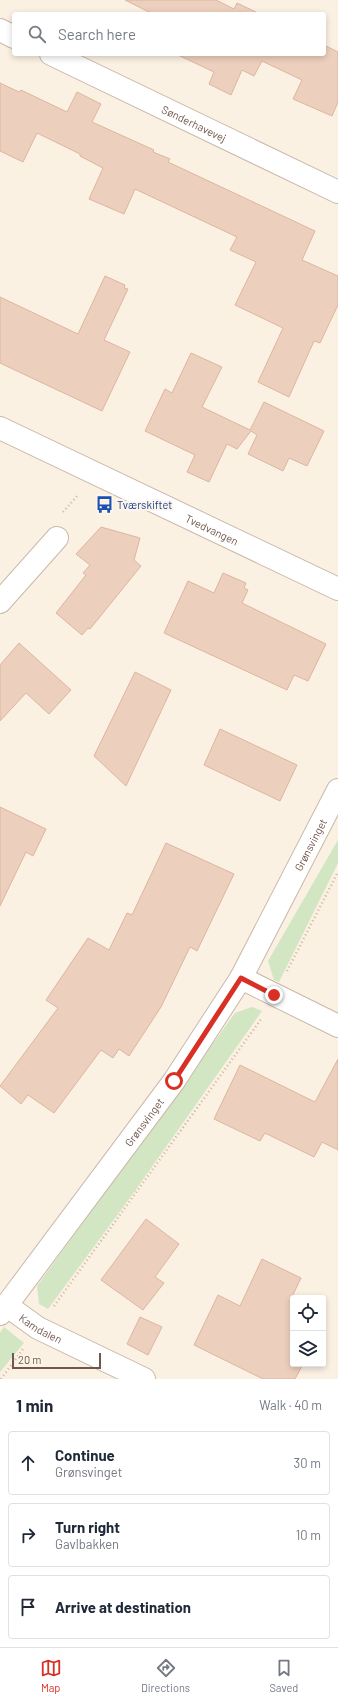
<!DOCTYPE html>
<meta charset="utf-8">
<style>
:root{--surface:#fff;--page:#f2f2f3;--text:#1f2937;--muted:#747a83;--line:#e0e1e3;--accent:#d93025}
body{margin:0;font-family:Barlow,sans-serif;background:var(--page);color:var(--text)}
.controls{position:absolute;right:12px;bottom:12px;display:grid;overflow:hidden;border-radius:4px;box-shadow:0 2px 6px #0003}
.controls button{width:36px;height:36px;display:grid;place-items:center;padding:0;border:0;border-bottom:1px solid var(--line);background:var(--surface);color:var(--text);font:20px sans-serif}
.scale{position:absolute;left:12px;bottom:10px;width:89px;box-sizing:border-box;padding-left:4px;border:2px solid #70574c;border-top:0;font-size:11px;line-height:14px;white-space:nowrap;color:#70574c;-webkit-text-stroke:3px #fdf5e9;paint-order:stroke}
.stop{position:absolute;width:12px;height:12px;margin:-9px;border:3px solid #d93025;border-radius:50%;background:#fff}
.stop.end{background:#d93025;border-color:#fff;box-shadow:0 1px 4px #0008}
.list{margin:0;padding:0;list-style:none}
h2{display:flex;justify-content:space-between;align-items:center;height:52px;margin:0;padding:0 16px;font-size:17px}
h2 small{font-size:13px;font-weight:400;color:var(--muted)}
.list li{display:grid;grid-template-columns:26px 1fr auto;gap:12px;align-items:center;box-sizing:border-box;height:64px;margin:0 8px 8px;padding:0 8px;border:1px solid var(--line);border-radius:4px}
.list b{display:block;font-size:15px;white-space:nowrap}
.list p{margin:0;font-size:13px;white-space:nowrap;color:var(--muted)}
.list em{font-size:13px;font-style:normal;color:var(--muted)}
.icon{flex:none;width:22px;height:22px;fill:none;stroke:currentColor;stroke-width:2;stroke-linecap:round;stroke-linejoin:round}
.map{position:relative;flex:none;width:338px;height:1379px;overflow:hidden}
.search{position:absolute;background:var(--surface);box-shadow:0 2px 6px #0003;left:12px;right:12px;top:12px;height:44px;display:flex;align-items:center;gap:10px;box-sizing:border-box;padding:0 14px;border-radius:4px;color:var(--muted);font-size:15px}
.sheet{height:268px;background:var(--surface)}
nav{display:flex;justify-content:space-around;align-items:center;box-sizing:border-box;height:56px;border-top:1px solid var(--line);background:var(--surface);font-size:11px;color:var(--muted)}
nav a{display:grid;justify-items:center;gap:2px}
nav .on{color:var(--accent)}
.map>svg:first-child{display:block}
.green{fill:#d2e6c3}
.building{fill:#edcfbd;stroke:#deb59f}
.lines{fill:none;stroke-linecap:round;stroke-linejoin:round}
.minor-casing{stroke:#cab8ab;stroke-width:24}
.tertiary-casing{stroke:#cab8ab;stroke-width:24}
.path{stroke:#d1b2a1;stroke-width:2.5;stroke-dasharray:1 3;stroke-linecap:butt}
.minor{stroke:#fff;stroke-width:22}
.tertiary{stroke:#fff;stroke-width:22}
.route{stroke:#d93025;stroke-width:5}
.labels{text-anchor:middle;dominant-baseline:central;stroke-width:4;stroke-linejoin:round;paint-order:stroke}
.street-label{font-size:11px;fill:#70574c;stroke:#fdf5e9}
.transit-label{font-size:11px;fill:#164399;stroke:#fdf5e9;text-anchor:start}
</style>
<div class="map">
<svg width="338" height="1379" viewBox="0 0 338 1379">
<rect width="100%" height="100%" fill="#faf1e3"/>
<g class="green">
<path d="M338,840v23l-59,119 -5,-2 -6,-19z"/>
<path d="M252,1007l10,4 -130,184 -84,114 -9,-5 -2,-18 198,-273z"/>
<path d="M4,1327l20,16 -24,29v-39z"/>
</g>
<g class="building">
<path d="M125,0h91l18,9 3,-6 23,11h-107z"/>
<path d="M324,45l14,7v50l-6,14 -39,-17 9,-19 -40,-19 -8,15 -12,-6 -11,25 -22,-11 5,-12 -38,-18h148z"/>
<path d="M0,83l19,9 2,-2 46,22 10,-20 24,12 -9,18 62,28 -1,2 17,7 -2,3 147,69 -13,29 36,16v29l-18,38 -6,-2 -25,56 -31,-15 25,-54 -48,-23 21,-43 -26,-12 7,-13 -102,-48 -11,25 -35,-15 14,-31 -23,-12v-2l-43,-21 -14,29 -23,-11z"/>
<path d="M105,276l20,9 -1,3 4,1 -24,51 26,12 -28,59 -102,-48v-66l78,37z"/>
<path d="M191,353l31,14 -20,40 48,23 14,-28 60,29 -17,35 -18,-8 -6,13 -35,-17 9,-19 -6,-4 -14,18 -10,-5 -18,38 -22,-10 8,-17 -50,-24 20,-42 7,4z"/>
<path d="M101,527l39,11 -6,22 7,6 -51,63 -2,-1 -6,7 -26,-22 30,-38 -3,-2 7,-8 -14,-11z"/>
<path d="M223,573l23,10 -2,5 4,2 -6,13 84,41 -18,37 -14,-6 -7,15 -123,-57 24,-52 26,12z"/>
<path d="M19,643l52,47 -22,24 -23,-21 -26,28v-56z"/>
<path d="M135,672l36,18 -45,96 -32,-30z"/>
<path d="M220,729l77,36 -17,36 -76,-36z"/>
<path d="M0,807l46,22 -13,27 -7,-4 -26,54z"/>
<path d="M166,843l68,31 -37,77 -7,-4 -29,60 -32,49 -10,-7 -6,9 -12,-8 -47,63 -26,-18 -7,9 -21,-18 58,-78 -12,-8 42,-62 21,12 18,-37 5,2z"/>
<path d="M338,1059v91l-16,-8 -8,15 -49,-24 -5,8 -46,-22 26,-54 75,37z"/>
<path d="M146,1219l33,25 -24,33 9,6 -21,27 -42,-30z"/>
<path d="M262,1259l39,19 -11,23 3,1v62h10l-8,15h-32l-69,-34 24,-50 22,11z"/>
<path d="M140,1317l22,10 -14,28 -21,-11z"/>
</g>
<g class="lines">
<defs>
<g id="minor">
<path d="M0,30l14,7"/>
<path id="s1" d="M51,54l287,138"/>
<path d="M0,602l57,-64"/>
<path d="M241,978l97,48"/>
<path id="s2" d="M6,1305l32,23 106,51"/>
<path id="s3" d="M0,1314l174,-233 67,-103 97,-188"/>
</g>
<g id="tertiary">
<path id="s4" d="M0,428l338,161"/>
</g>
</defs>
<use href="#minor" class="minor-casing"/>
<use href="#tertiary" class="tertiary-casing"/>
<g class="path">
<path d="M63,512l15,-17"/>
<path d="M287,971l51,-99"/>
<path d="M54,1306l208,-288"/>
<path d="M1,1379l22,-30"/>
</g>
<use href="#minor" class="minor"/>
<use href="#tertiary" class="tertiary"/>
</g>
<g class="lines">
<path class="route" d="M174,1081l67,-103 33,17"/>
</g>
<defs>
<symbol id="bus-bare" viewBox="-9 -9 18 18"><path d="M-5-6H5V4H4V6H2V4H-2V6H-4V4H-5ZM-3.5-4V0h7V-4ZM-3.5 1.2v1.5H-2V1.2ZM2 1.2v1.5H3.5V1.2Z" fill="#1a4fb4" stroke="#fdf5e9" stroke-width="2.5" paint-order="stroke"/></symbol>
</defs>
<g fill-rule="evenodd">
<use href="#bus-bare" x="92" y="492" width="25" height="25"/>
</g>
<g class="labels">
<g class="street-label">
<text stroke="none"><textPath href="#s1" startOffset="159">Sønderhavevej</textPath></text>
<text stroke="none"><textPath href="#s4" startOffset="235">Tvedvangen</textPath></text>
<text stroke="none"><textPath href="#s3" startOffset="564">Grønsvinget</textPath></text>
<text stroke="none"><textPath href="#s3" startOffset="240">Grønsvinget</textPath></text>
<text stroke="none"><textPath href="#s2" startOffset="42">Kamdalen</textPath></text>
</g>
<g class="transit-label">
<text x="117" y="504">Tværskiftet</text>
</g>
</g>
</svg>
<div class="controls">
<button><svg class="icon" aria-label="locate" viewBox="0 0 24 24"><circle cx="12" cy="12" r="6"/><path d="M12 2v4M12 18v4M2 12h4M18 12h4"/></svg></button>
<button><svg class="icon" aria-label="layers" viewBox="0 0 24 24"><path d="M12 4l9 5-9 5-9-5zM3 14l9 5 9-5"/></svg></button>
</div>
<div class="scale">20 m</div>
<div class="stop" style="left:174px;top:1081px"></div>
<div class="stop end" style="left:274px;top:995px"></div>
<div class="search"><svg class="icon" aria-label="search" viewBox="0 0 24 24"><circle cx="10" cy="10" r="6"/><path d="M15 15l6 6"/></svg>Search here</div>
</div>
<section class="sheet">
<h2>1 min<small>Walk · 40 m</small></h2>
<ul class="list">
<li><svg class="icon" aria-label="ahead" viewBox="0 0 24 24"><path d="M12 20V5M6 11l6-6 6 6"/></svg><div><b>Continue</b><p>Grønsvinget</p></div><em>30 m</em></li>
<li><svg class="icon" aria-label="right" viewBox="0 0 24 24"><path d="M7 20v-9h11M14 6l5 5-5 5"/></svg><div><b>Turn right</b><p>Gavlbakken</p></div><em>10 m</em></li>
<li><svg class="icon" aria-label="arrive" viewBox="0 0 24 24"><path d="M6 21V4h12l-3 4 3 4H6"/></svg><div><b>Arrive at destination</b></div></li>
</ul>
</section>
<nav>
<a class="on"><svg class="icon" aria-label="map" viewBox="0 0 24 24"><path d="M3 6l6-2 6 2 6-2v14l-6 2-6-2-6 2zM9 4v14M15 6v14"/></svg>Map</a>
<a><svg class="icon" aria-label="directions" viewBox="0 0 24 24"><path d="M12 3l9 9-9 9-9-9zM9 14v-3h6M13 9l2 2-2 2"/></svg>Directions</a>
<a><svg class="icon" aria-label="saved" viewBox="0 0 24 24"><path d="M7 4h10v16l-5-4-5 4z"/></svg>Saved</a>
</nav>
